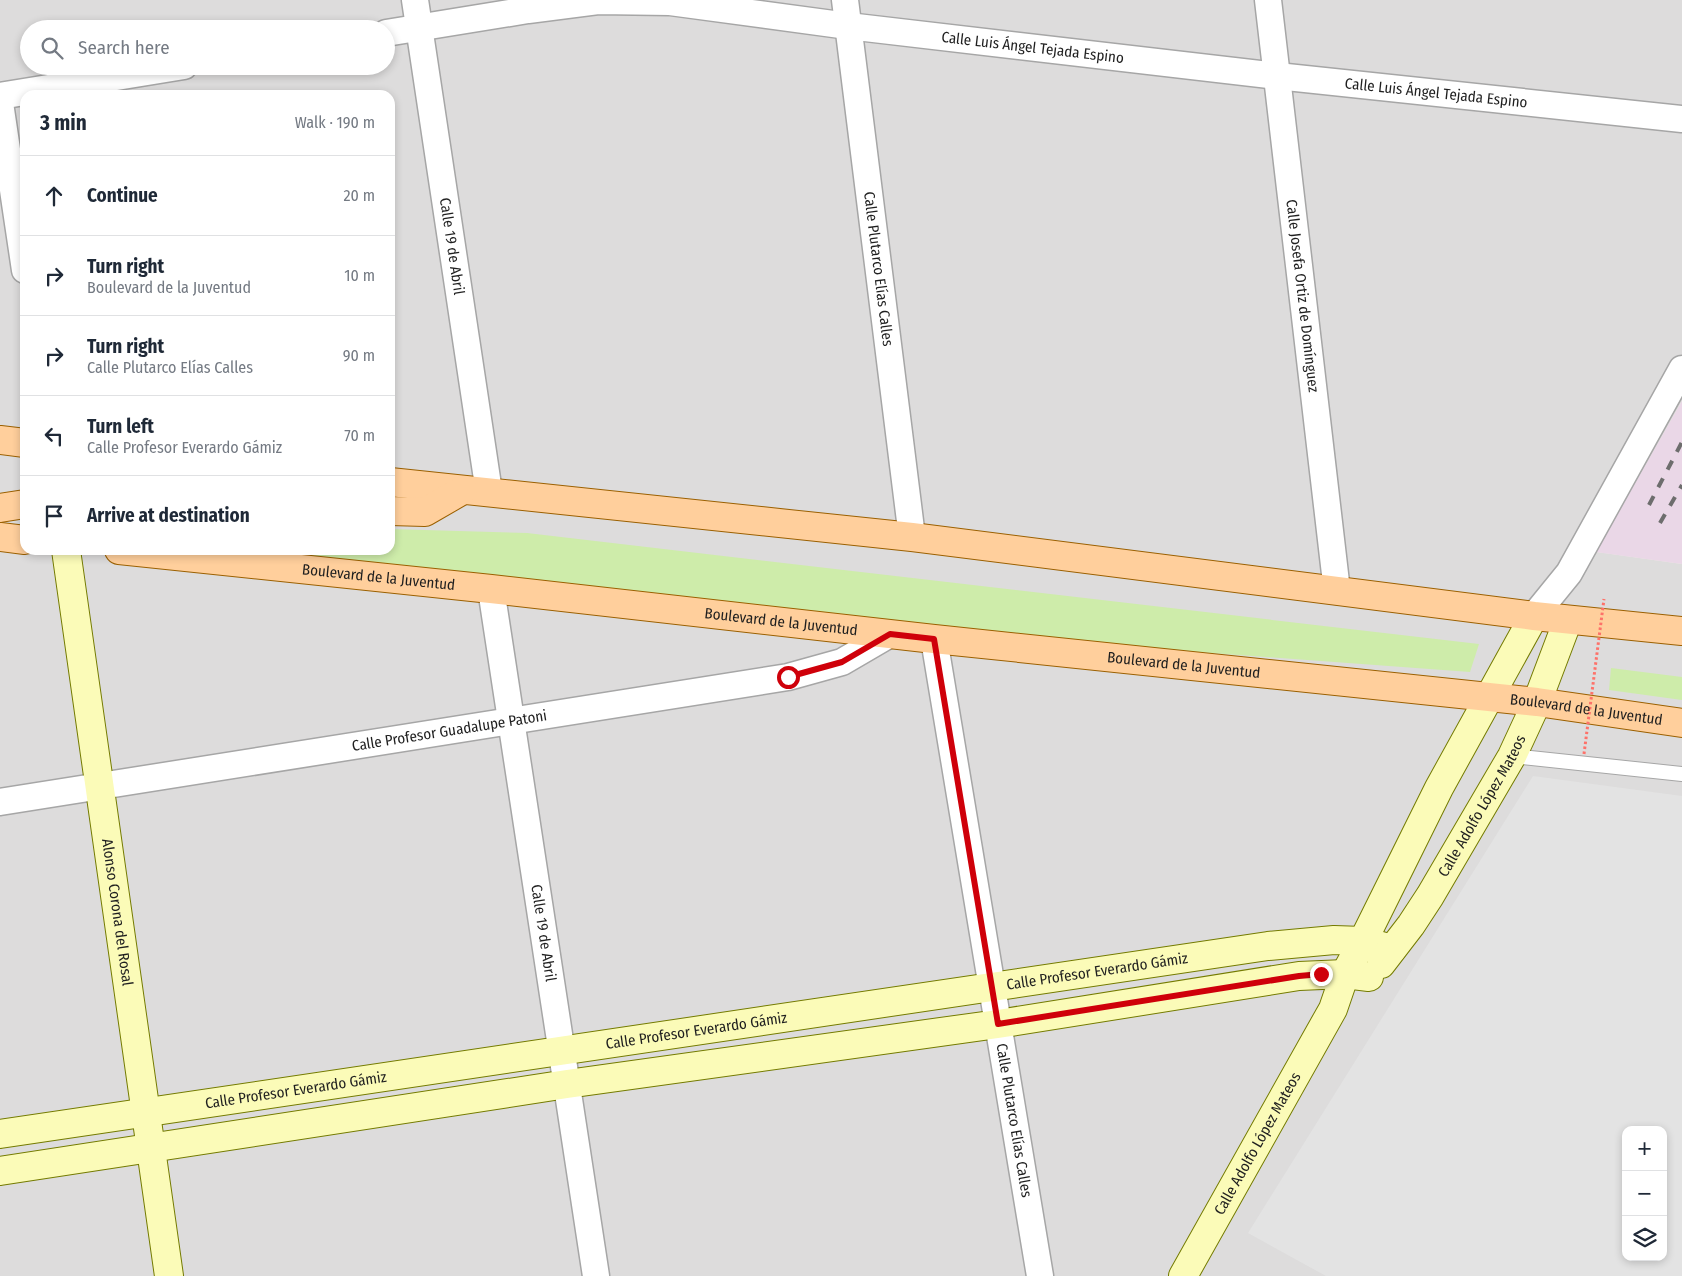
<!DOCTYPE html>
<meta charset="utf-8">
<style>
:root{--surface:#fff;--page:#f2f2f3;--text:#1f2937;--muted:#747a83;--line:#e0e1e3}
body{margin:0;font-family:"Fira Sans Condensed",sans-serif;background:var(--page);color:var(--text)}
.controls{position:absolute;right:15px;bottom:15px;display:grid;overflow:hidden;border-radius:10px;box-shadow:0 2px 8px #0003}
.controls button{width:45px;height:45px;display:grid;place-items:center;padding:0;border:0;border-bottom:1px solid var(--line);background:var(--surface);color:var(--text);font:25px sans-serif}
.stop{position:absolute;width:15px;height:15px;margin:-11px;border:4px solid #cf000a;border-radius:50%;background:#fff}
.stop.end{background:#cf000a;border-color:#fff;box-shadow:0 1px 5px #0008}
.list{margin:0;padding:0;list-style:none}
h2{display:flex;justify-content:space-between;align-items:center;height:65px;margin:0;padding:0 20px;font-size:21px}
h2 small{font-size:16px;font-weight:400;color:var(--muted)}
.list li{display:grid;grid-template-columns:32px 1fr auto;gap:15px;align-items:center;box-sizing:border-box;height:80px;padding:0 20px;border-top:1px solid var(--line)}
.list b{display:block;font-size:19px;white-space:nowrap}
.list p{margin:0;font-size:16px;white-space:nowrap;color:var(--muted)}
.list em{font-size:16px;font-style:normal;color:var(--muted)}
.icon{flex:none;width:28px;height:28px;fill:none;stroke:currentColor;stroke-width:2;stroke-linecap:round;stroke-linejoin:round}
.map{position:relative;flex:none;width:1682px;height:1276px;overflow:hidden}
.search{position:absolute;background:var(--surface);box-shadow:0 2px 8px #0003;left:20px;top:20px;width:375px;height:55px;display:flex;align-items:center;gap:12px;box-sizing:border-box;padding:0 18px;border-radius:28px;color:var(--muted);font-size:19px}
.panel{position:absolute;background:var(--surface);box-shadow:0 2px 8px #0003;left:20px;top:90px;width:375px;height:465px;border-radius:15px}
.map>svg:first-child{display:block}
.residential{fill:#dddcdc;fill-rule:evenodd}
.industrial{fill:#ead7e7}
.grass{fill:#ceecaa}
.parking{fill:#e3e3e3;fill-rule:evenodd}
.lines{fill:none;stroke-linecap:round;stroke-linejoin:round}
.lane-casing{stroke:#a6a6a6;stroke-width:16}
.street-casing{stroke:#a6a6a6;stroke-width:29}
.secondary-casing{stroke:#747b01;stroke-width:30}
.primary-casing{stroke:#9b6000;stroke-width:30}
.lane{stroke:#fff;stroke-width:14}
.street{stroke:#fff;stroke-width:26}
.secondary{stroke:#fbfbb8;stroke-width:28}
.primary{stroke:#ffcf9c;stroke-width:28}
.rail{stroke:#6d6d6d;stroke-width:4;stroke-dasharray:10 10;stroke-linecap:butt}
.path-bridge{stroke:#fe7169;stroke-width:3;stroke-dasharray:2.5 2.5;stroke-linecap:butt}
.route{stroke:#cf000a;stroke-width:6}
.labels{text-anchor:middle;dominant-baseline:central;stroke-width:4;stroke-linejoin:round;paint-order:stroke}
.street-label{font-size:15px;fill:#1f1f1f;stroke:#fff}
</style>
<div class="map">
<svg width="1682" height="1276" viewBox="0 0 1682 1276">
<rect width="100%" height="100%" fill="#f0ece5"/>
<path class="residential" d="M0,0h1682v401l-85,151 85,12v712h-1682zM29,29h357v37h-357zM25,95h365v455h-365zM1626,1130h37v127h-37z"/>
<path class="industrial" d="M1682,401v163l-86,-12z"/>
<g class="grass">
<path d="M390,529l137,4 952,111 -9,28 -340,-25 -874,-97h134z"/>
<path d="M1611,668l71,9v23l-73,-10z"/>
</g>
<path class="parking" d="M1533,776l149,20v480h-356l-78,-43zM1626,1130h37v127h-37z"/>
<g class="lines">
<defs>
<path id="lane" d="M1512,756l170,18"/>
<g id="street">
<path id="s1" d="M415,0l74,492"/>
<path id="s2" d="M845,0l67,537"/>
<path id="s3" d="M1268,0l69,591"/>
<path id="s4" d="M386,33l142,-23 70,-9 72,1 178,24 429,50 405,43"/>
<path d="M0,96l184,-30"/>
<path d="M0,103l25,167"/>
<path id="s5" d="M491,589l105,687"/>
<path d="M1534,616l35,-43 113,-204"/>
<path id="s6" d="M934,639l106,637"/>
<path id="s7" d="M0,802l788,-125 54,-15 48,-28"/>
</g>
<g id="secondary">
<path id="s8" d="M66,550l103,726"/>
<path id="s9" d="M1381,964l30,-39 19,-29 82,-140 25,-54 31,-82"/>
<path id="s10" d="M0,1134l1268,-188 66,-6 29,1 29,8"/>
<path d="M0,1171l567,-87 431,-60 301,-48 46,-2 24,3"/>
<path id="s11" d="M1183,1276l150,-267 12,-35 18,-33 76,-153 95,-172"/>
</g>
<g id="primary">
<path d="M0,440l25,3"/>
<path d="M390,482l522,55 622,79 148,15"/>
<path d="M0,508l25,-4"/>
<path d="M390,511l35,1 38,-22"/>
<path d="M0,537l25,3"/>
<path id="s12" d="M119,550l372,39 443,50 603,63 145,21"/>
</g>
</defs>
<use href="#lane" class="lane-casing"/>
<use href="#street" class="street-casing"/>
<use href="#secondary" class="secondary-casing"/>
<use href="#primary" class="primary-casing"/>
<use href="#lane" class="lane"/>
<use href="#street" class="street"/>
<use href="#secondary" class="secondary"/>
<use href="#primary" class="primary"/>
<g class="rail">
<path d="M1649,505l33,-63"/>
<path d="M1660,523l22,-38"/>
</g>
<path class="path-bridge" d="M1584,754l20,-155"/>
</g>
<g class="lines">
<path class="route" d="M788,677l54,-15 48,-28 44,5 64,385 301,-48 22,-2"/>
</g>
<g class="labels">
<g class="street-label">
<text stroke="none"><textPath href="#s4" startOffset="652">Calle Luis Ángel Tejada Espino</textPath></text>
<text stroke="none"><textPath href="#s4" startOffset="1058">Calle Luis Ángel Tejada Espino</textPath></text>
<text stroke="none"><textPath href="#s1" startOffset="249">Calle 19 de Abril</textPath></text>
<text stroke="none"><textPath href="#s2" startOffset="271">Calle Plutarco Elías Calles</textPath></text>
<text stroke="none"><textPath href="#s3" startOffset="298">Calle Josefa Ortiz de Domínguez</textPath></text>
<text stroke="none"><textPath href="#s12" startOffset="261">Boulevard de la Juventud</textPath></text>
<text stroke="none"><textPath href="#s12" startOffset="666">Boulevard de la Juventud</textPath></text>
<text stroke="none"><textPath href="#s12" startOffset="1071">Boulevard de la Juventud</textPath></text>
<text stroke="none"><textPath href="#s12" startOffset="1476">Boulevard de la Juventud</textPath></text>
<text stroke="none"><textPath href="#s7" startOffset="455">Calle Profesor Guadalupe Patoni</textPath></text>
<text stroke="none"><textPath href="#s9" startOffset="188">Calle Adolfo López Mateos</textPath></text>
<text stroke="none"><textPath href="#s8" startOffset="366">Alonso Corona del Rosal</textPath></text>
<text stroke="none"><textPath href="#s5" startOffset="348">Calle 19 de Abril</textPath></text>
<text stroke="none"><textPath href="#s10" startOffset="1109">Calle Profesor Everardo Gámiz</textPath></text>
<text stroke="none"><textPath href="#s10" startOffset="704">Calle Profesor Everardo Gámiz</textPath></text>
<text stroke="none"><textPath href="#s10" startOffset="299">Calle Profesor Everardo Gámiz</textPath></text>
<text stroke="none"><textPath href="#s6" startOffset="488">Calle Plutarco Elías Calles</textPath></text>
<text stroke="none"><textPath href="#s11" startOffset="152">Calle Adolfo López Mateos</textPath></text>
</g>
</g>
</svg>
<div class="controls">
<button>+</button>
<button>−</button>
<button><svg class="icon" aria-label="layers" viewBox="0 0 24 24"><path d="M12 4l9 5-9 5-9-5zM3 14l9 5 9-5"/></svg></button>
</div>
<div class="stop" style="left:788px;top:677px"></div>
<div class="stop end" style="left:1321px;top:974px"></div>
<div class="search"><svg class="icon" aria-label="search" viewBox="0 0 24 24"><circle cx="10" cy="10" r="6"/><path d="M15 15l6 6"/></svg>Search here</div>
<section class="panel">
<h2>3 min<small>Walk · 190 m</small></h2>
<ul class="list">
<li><svg class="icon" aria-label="ahead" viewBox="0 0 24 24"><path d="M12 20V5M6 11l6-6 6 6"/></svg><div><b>Continue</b></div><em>20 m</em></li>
<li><svg class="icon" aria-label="right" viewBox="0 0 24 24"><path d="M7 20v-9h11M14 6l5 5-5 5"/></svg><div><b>Turn right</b><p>Boulevard de la Juventud</p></div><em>10 m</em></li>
<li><svg class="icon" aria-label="right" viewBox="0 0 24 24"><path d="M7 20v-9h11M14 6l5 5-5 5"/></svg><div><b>Turn right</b><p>Calle Plutarco Elías Calles</p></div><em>90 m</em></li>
<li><svg class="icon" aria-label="left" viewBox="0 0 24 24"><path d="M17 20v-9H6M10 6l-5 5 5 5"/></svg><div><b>Turn left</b><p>Calle Profesor Everardo Gámiz</p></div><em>70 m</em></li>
<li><svg class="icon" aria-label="arrive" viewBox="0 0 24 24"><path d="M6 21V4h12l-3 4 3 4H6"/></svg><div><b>Arrive at destination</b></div></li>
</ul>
</section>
</div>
